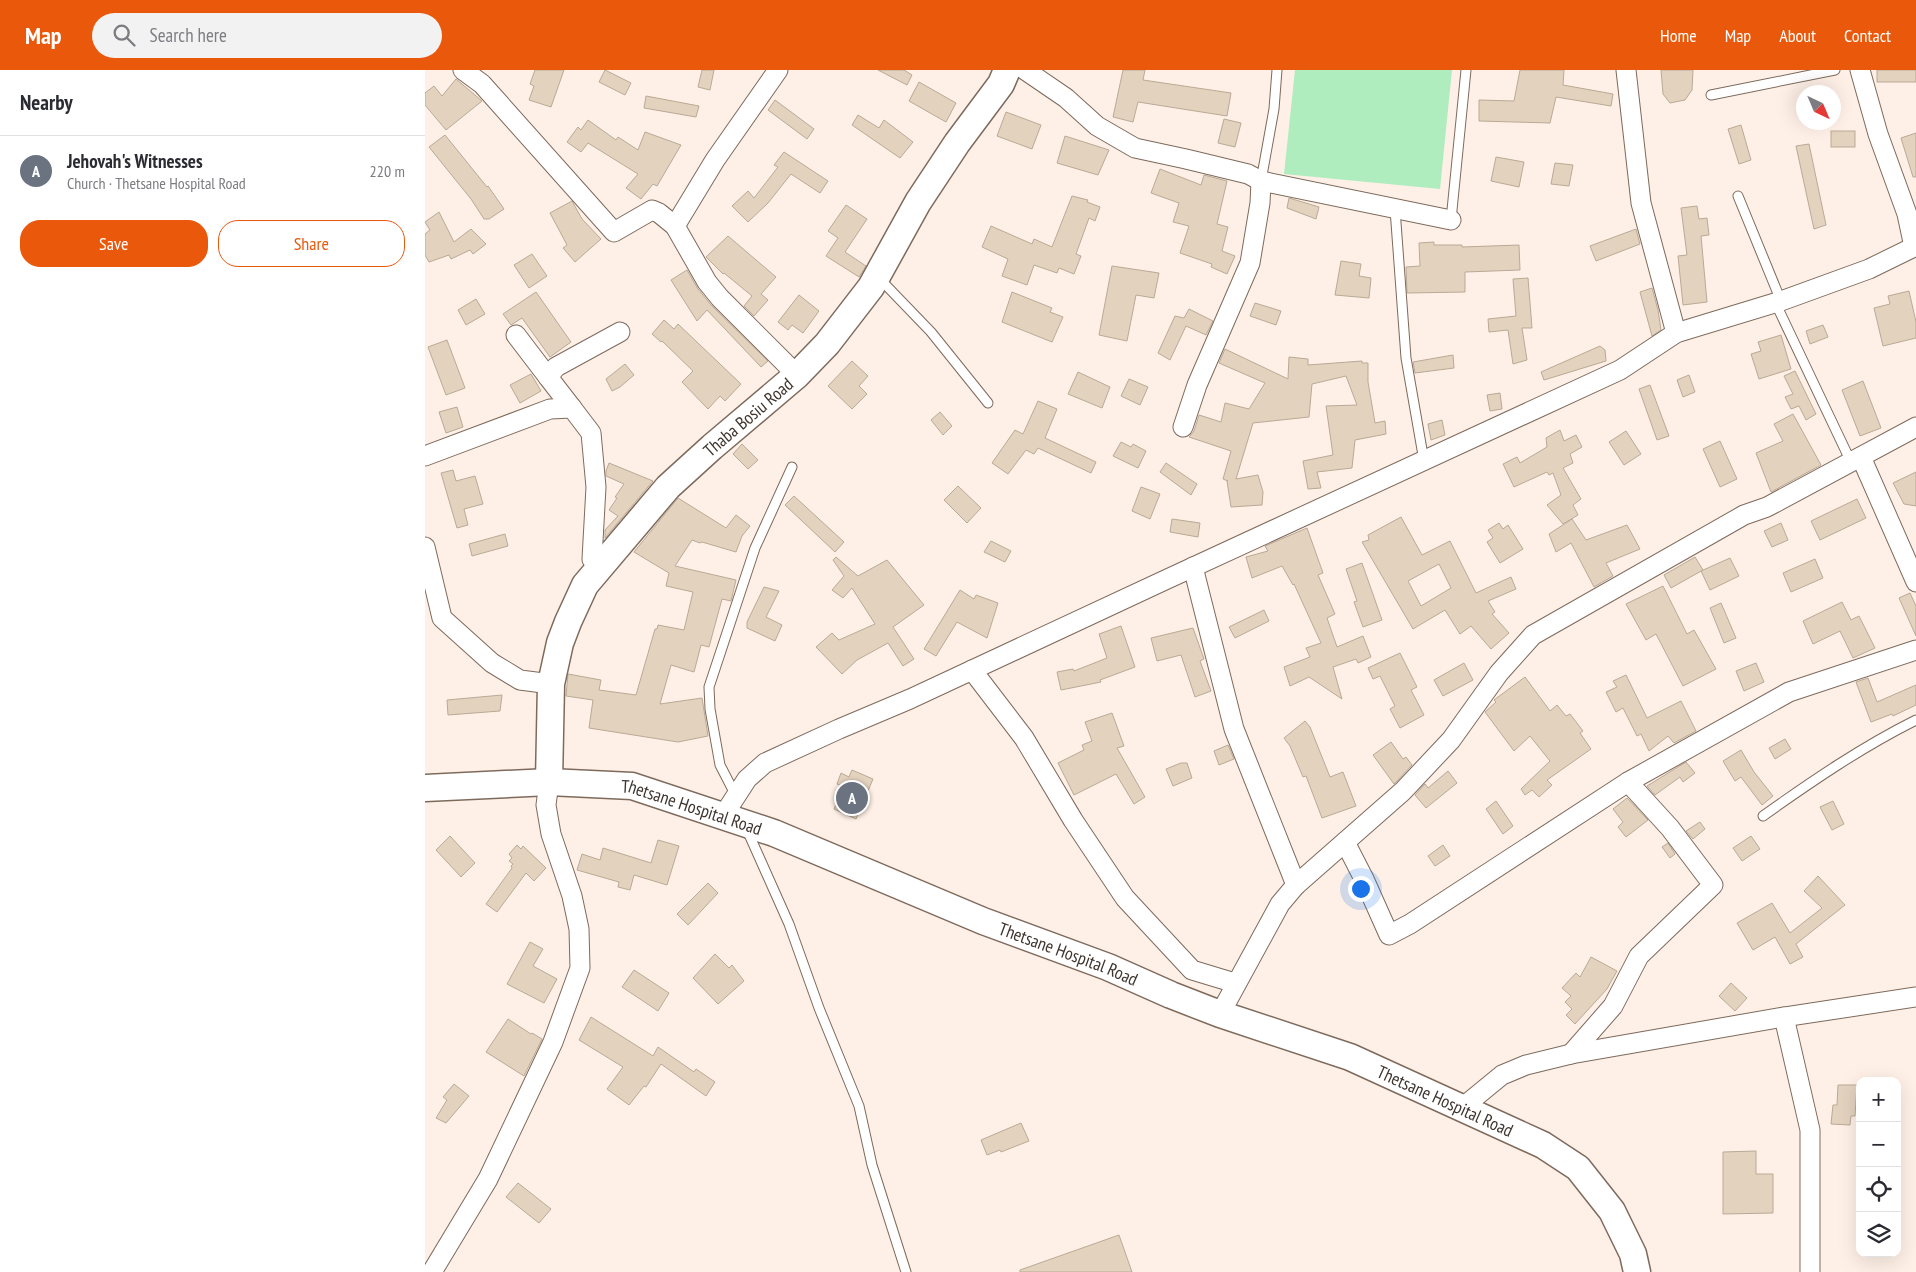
<!DOCTYPE html>
<meta charset="utf-8">
<style>
:root{--surface:#fff;--page:#f2f2f3;--text:#2b2b33;--muted:#7c7c81;--line:#e1e1e2;--accent:#ea580c}
body{margin:0;font-family:"PT Sans Narrow",sans-serif;background:var(--page);color:var(--text)}
.controls{position:absolute;right:15px;bottom:15px;display:grid;overflow:hidden;border-radius:10px;box-shadow:0 5px 20px #0002}
.controls button{width:45px;height:45px;display:grid;place-items:center;padding:0;border:0;border-bottom:1px solid var(--line);background:var(--surface);color:var(--text);font:25px sans-serif}
.compass{position:absolute;left:1371px;top:15px;width:45px;height:45px;border-radius:50%;background:var(--surface);box-shadow:0 5px 20px #0002;rotate:136deg}
.you{position:absolute;left:935px;top:818px;width:18px;height:18px;margin:-12px;border:4px solid #fff;border-radius:50%;background:#1a73e8;box-shadow:0 0 0 8px #1a73e833}
.badge{display:grid;place-items:center;width:32px;height:32px;border-radius:50%;background:var(--accent);color:#fff;font-size:16px;font-weight:700}
.pin{position:absolute;translate:-50% -50%;border:2px solid #fff;box-shadow:0 1px 5px #0006}
.list{margin:0;padding:0;list-style:none}
h2{display:flex;justify-content:space-between;align-items:center;height:65px;margin:0;padding:0 20px;font-size:21px}
h2 small{font-size:16px;font-weight:400;color:var(--muted)}
.list li{display:grid;grid-template-columns:32px 1fr auto;gap:15px;align-items:center;box-sizing:border-box;height:70px;padding:0 20px;border-top:1px solid var(--line)}
.list b{display:block;font-size:19px;white-space:nowrap}
.list p{margin:0;font-size:16px;white-space:nowrap;color:var(--muted)}
.list em{font-size:16px;font-style:normal;color:var(--muted)}
.actions{display:flex;gap:10px;padding:15px 20px}
.actions a{flex:1;padding:11px 0;border:1px solid var(--accent);border-radius:20px;text-align:center;font-size:18px;color:var(--accent)}
.actions .main{background:var(--accent);color:#fff}
.icon{flex:none;width:28px;height:28px;fill:none;stroke:currentColor;stroke-width:2;stroke-linecap:round;stroke-linejoin:round}
.map{position:relative;flex:none;width:1491px;height:1202px;overflow:hidden}
header{display:flex;align-items:center;gap:30px;box-sizing:border-box;height:70px;padding:0 25px;background:var(--accent);color:#fff}
header strong{font-size:24px}
nav{display:flex;gap:28px;margin-inline-start:auto;font-size:18px}
.search{width:350px;height:45px;background:var(--page);display:flex;align-items:center;gap:12px;box-sizing:border-box;padding:0 18px;border-radius:28px;color:var(--muted);font-size:19px}
main{display:flex}
aside{flex:1;background:var(--surface)}
.map>svg:first-child{display:block}
.green{fill:#afecbe}
.building{fill:#e3d2be;stroke:#b9a995;fill-rule:evenodd}
.lines{fill:none;stroke-linecap:round;stroke-linejoin:round}
.lane-casing{stroke:#7e6a5c;stroke-width:11}
.street-casing{stroke:#7e6a5c;stroke-width:21}
.secondary-casing{stroke:#7e6a5c;stroke-width:29}
.lane{stroke:#fff;stroke-width:9}
.street{stroke:#fff;stroke-width:19}
.secondary{stroke:#fff;stroke-width:26}
.labels{text-anchor:middle;dominant-baseline:central;stroke-width:4.5;stroke-linejoin:round;paint-order:stroke}
.street-label{font-size:18px;fill:#3e352f;stroke:#fff}
</style>
<header>
<strong>Map</strong>
<div class="search"><svg class="icon" aria-label="search" viewBox="0 0 24 24"><circle cx="10" cy="10" r="6"/><path d="M15 15l6 6"/></svg>Search here</div>
<nav><a>Home</a><a>Map</a><a>About</a><a>Contact</a></nav>
</header>
<main>
<aside>
<h2>Nearby<small></small></h2>
<ul class="list">
<li><span class="badge" style="background:#6b7280">A</span><div><b>Jehovah's Witnesses</b><p>Church · Thetsane Hospital Road</p></div><em>220 m</em></li>
</ul>
<div class="actions"><a class="main">Save</a><a>Share</a></div>
</aside>
<div class="map">
<svg width="1491" height="1202" viewBox="0 0 1491 1202">
<rect width="100%" height="100%" fill="#fef0e6"/>
<path class="green" d="M870,0h157l-12,119 -156,-15z"/>
<g class="building">
<path d="M110,0h29l-13,37 -22,-7 5,-14 -4,-2z"/>
<path d="M180,0l26,13 -6,12 -26,-13z"/>
<path d="M277,0h12l-4,20 -12,-3z"/>
<path d="M453,0h26l8,5 -5,10z"/>
<path d="M698,0h22l-2,10 88,13 -4,23 -89,-14 -5,20 -20,-5z"/>
<path d="M1095,0h44l-1,15 50,9 -2,12 -55,-9 -6,26 -71,-2v-21l35,1z"/>
<path d="M1236,0h32l-1,20 -7,10 -15,3 -7,-9z"/>
<rect x="1452" y="0" width="39" height="12"/>
<path d="M31,9l26,22 -36,29 -21,-25v-12l9,-7 8,10z"/>
<path d="M494,12l37,21 -10,19 -37,-21z"/>
<path d="M221,26l53,10 -3,11 -52,-9z"/>
<path d="M350,30l39,29 -7,10 -39,-29z"/>
<path d="M581,42l35,13 -9,24 -35,-13z"/>
<path d="M433,45l21,13 5,-8 29,22 -13,16 -48,-33z"/>
<path d="M799,49l17,4 -6,24 -17,-4z"/>
<path d="M163,50l28,20 2,-3 20,13 7,-18 36,13 -24,41 -4,-2 -12,15 -15,-11 12,-14 -50,-31 -7,9 -14,-10 11,-15 3,3z"/>
<path d="M1316,55l10,35 -12,4 -11,-35z"/>
<rect x="1406" y="61" width="24" height="16"/>
<path d="M1491,63v44h-3l-12,-39z"/>
<path d="M20,65l42,52 1,-1 16,23 -15,10h-5l-13,-20 -42,-52z"/>
<path d="M640,66l44,14 -11,25 -41,-12z"/>
<path d="M1384,74l17,81 -12,4 -18,-83z"/>
<path d="M359,82l44,29 -8,12 -29,-19 -23,29 -20,19 -16,-16 16,-15 6,7 24,-31 -4,-2z"/>
<path d="M1071,87l28,5 -5,25 -28,-6z"/>
<path d="M1130,93l18,2 -4,21 -18,-2z"/>
<path d="M735,99l41,16 3,-10 23,6 -10,43 11,3 -6,24 13,5 -8,18 -16,-7 1,-3 -32,-11 9,-27 -16,-4 6,-19 -28,-10z"/>
<path d="M647,126l16,4 -1,2 13,5 -5,14 -6,-3 -13,36 5,2 -7,18 -15,-6 -2,5 -23,-8 -7,20 -25,-9 6,-17 -26,-12 9,-21 41,18 2,-5 18,8z"/>
<path d="M864,128l30,9 -3,12 -29,-11z"/>
<path d="M147,131l10,18 19,20 -26,23 -12,-14 4,-3 -17,-32z"/>
<path d="M421,135l21,14 -22,33 21,14 -7,11 -33,-21 12,-18 -10,-7z"/>
<path d="M1272,136l2,13 8,-1 2,17 -8,1 6,66 -24,3 -5,-49 9,-1 -6,-47z"/>
<path d="M14,142l15,30 17,-13 15,15 -13,10 -3,-4 -19,9 -2,-4 -20,7 -4,-7v-21l5,-4 -5,-8z"/>
<path d="M1211,159l4,15 -44,17 -6,-15z"/>
<path d="M303,166l48,41 -15,17 7,6 -14,16 -10,-10 8,-10 -28,-23 -1,1 -17,-17z"/>
<path d="M1009,172v3h28v2l57,-2 1,25 -55,2v20l-58,1 -1,-26 14,-1 -1,-23z"/>
<path d="M107,184l15,22 -18,12 -15,-23z"/>
<path d="M916,191l20,3 -2,12 12,2 -2,20 -34,-3z"/>
<path d="M687,196l47,7 -5,25 -18,-3 -9,46 -28,-6z"/>
<path d="M262,200l11,19 13,16 57,56 -7,6 -54,-57 -10,11 -26,-41z"/>
<path d="M1103,208l4,50h-10l5,32 -14,4 -5,-34 -19,2 -1,-13 28,-3 -3,-37z"/>
<path d="M1227,218l6,22 3,20 -9,6 -12,-44z"/>
<path d="M1484,221l7,31v16l-33,8 -9,-38 16,-4 -2,-8z"/>
<path d="M111,222l35,50 -21,15 -28,-39 -11,7 -8,-11z"/>
<path d="M587,222l40,16 -2,4 13,5 -11,25 -50,-20z"/>
<path d="M374,225l20,16 -16,22 -11,-8 -4,5 -10,-8z"/>
<path d="M51,229l9,15 -19,11 -8,-15z"/>
<path d="M830,233l26,8 -5,14 -26,-9z"/>
<path d="M764,239l24,12 -7,14 -20,-9 -16,34 -12,-7 17,-37 9,2z"/>
<path d="M239,250l10,9 4,-5 63,60 -16,17 -5,-5 -12,13 -26,-27 11,-11 -31,-30 -1,1 -9,-8z"/>
<path d="M1398,255l5,12 -18,7 -4,-13z"/>
<path d="M1356,265l10,34 -32,10 -8,-25 10,-3 -3,-9z"/>
<path d="M22,270l18,48 -19,7 -18,-48z"/>
<path d="M1175,276l5,4 1,11 -62,19 -3,-8z"/>
<path d="M800,279l63,30 1,-22 19,2v6l54,-4v2h6v19l7,41 10,-2 1,13 -31,6 -3,28 -35,4 4,16 -13,1 -5,-28 30,-6 -7,-49 31,-1 -11,-29 -34,8 -3,33 -56,6 -17,56 22,-4 5,17 -1,13 -31,2 -4,-26h1l-5,-2 8,-28 -42,-14 5,-6 5,-16 22,7 4,-19 24,6 16,-26 -46,-20z"/>
<path d="M1028,285l1,13 -39,5 -2,-11z"/>
<path d="M427,291l16,15 -9,10 8,8 -15,15 -24,-23z"/>
<path d="M200,294l9,11 -14,12 -8,4 -6,-12z"/>
<path d="M1370,301l21,43 -10,6 -7,-14 -8,3 -6,-12 8,-3 -9,-18z"/>
<path d="M653,302l32,15 -8,21 -34,-14z"/>
<path d="M106,304l10,17 -21,12 -10,-18z"/>
<path d="M1264,305l6,17 -12,5 -6,-17z"/>
<path d="M704,309l19,8 -8,18 -19,-9z"/>
<path d="M1438,311l18,47 -21,8 -18,-46z"/>
<path d="M1225,315l19,51 -12,4 -18,-51z"/>
<path d="M1075,323l2,16 -12,2 -3,-16z"/>
<path d="M613,331l19,8 -12,29 51,24 -5,11 -53,-25 -4,6 -8,-4 -18,24 -16,-11 23,-33 8,4z"/>
<path d="M32,337l6,20 -17,6 -7,-21z"/>
<path d="M515,342l12,14 -9,9 -12,-15z"/>
<path d="M1368,344l28,51 -50,27 -15,-39 27,-12 -9,-17z"/>
<path d="M1017,350l3,15 -14,5 -3,-16z"/>
<path d="M1135,360l4,11 12,-6 6,12 -12,7 3,9 -10,5 18,31 -8,6 5,10 -15,9 -16,-19 14,-10 -8,-22 -4,2 -2,-3 -33,15 -11,-23 14,-7 3,6 27,-16 -1,-9z"/>
<path d="M1201,361l15,23 -17,11 -15,-23z"/>
<path d="M1295,371l17,38 -17,8 -17,-38z"/>
<path d="M696,372l10,5 2,-3 13,7 -8,17 -25,-12z"/>
<path d="M317,374l16,16 -10,9 -15,-15z"/>
<path d="M184,393l44,18 -48,57v-8l13,-14 -9,-6 8,-12 -2,-1 9,-13 -18,-8v-5z"/>
<path d="M741,393l31,21 -6,11 -31,-23z"/>
<path d="M28,400l3,11 19,-5 8,28 -19,5 4,16 -11,3 -16,-55z"/>
<path d="M1491,402v34l-12,-2 -11,-21z"/>
<path d="M533,416l23,22 -14,15 -23,-23z"/>
<path d="M716,417l19,7 -10,25 -18,-8z"/>
<path d="M369,426l50,46 -9,10 -50,-47z"/>
<path d="M253,428l48,30 10,-13 14,11 -8,10 -6,16 -34,-10 -2,1 -8,-3 -17,26 61,14 -5,21 -9,-2 -13,48 -8,-2 -7,27 -23,-7 -11,39 42,-6 6,38 -30,6 -89,-14 4,-28 -27,-4 2,-22 33,6 -2,10 37,5 19,-66h2l1,-4 26,5 9,-38 -27,-6 3,-13 -35,-21z"/>
<path d="M1432,429l9,19 -46,22 -9,-19z"/>
<path d="M976,447l21,38 28,-14 26,52 35,-16 5,12 -28,12 7,11 -3,2 17,19 -18,16 -20,-23 -11,8 -15,-24 -32,19 -51,-87 7,-2 -1,-5zM1014,494l12,24 -30,18 -13,-25z"/>
<path d="M747,449l28,4 -2,14 -28,-5z"/>
<path d="M1147,449l14,21 41,-15 13,24 -34,14 7,13 -19,11 -23,-44 -15,9 -7,-18z"/>
<path d="M1074,453l4,6 5,-4 15,24 -23,14 -13,-21 6,-4 -5,-8z"/>
<path d="M1356,453l7,17 -16,7 -8,-16z"/>
<path d="M882,458l16,45 -5,2 17,39 -8,4 10,29 26,-11 8,21 -13,6 -2,-4 -23,8 9,32 -33,-22 -19,9 -6,-19 26,-10 -4,-9 15,-5 -27,-59 -1,1 -11,-19 -30,12 -6,-21 22,-6 -3,-5z"/>
<path d="M80,464l3,12 -36,10 -3,-12z"/>
<path d="M566,471l20,10 -6,11 -21,-10z"/>
<path d="M411,487l22,19 29,-16 37,45 -31,22 21,32 -11,7 -15,-23 -31,17 -15,14 -26,-27 16,-14 7,7 36,-16 -23,-36 -9,10 -11,-8 12,-14 -11,-16z"/>
<path d="M1270,487l8,13 -32,18 -7,-13z"/>
<path d="M1305,488l9,18 -29,14 -9,-19z"/>
<path d="M1390,489l8,19 -32,14 -8,-19z"/>
<path d="M937,493l20,57 -19,7 -9,-25 3,-1 -11,-32z"/>
<path d="M1238,516l24,48 7,-4 22,39 -33,17 -27,-52 -10,6 -20,-36z"/>
<path d="M339,517l15,4 -13,26 16,8 -7,16 -28,-13v-6z"/>
<path d="M535,520l14,9 2,-4 22,8 -11,35 -30,-16 -21,34 -12,-7z"/>
<path d="M1485,523l6,13v30l-17,-38z"/>
<path d="M1417,532l9,18 8,-4 16,32 -22,10 -13,-27 -27,13 -10,-23z"/>
<path d="M1296,533l15,35 -12,5 -14,-35z"/>
<path d="M839,540l5,11 -34,17 -6,-11z"/>
<path d="M696,556l14,41 -35,13 1,2 -40,8 -4,-18 16,-3 1,2 33,-13 -8,-24z"/>
<path d="M768,558l11,31 -4,2 11,30 -16,6 -14,-42 -24,6 -6,-23z"/>
<path d="M975,583l17,34 -6,3 13,25 -24,13 -10,-19 5,-3 -15,-30 -7,3 -5,-11z"/>
<path d="M1039,593l9,17 -30,16 -9,-16z"/>
<path d="M1331,593l8,19 -20,9 -8,-20z"/>
<path d="M1201,605l21,43 34,-17 15,30 -22,12 -6,-7 -19,15 -8,-17 -4,2 -14,-28 -7,4 -10,-20 11,-5 -4,-6z"/>
<path d="M1100,607l25,34 7,-6 9,11 4,-2 13,17 -3,2 11,16 -44,31 5,5 -13,12 -7,-7 -7,5 -4,-6 29,-28 -20,-25 -16,15 -29,-39 11,-10 -2,-2z"/>
<path d="M1443,608l9,24 39,-17v20l-23,11 -1,-2 -21,8 -15,-40z"/>
<path d="M77,625l-2,16 -52,4 -1,-15z"/>
<path d="M687,643l12,33 -7,2 28,49 -11,7 -18,-30 -42,21 -16,-32 26,-13 -2,-5 10,-4 -7,-19z"/>
<path d="M880,651l5,6 20,50 13,-5 13,34 -34,12 -16,-42 -3,1 -13,-31 -6,-8z"/>
<path d="M1360,669l6,10 -16,10 -6,-11z"/>
<path d="M966,672l12,17 3,-2 6,8 -18,19 -21,-29z"/>
<path d="M803,675l6,14 -15,6 -5,-14z"/>
<path d="M1316,680l13,22 19,24 -11,9 -21,-28 -6,4 -12,-20z"/>
<path d="M1261,692l9,11 -12,9 -3,-5 -25,18 -8,-9z"/>
<path d="M756,693h6l5,15 -19,8 -7,-17z"/>
<path d="M427,700l21,9 -17,40 -22,-10 10,-22 -7,-3 4,-11 8,4z"/>
<path d="M1023,701l9,12 -31,25 -11,-13 10,-11 3,4z"/>
<path d="M1202,728l21,22 -22,17 -8,-10 5,-5 -10,-13z"/>
<path d="M1071,731l17,25 -10,8 -17,-25z"/>
<path d="M1408,731l11,23 -12,6 -12,-23z"/>
<path d="M1275,752l5,7 -12,10 -7,-8z"/>
<path d="M25,766l25,27 -14,14 -25,-27z"/>
<path d="M1326,766l9,13 -18,12 -9,-13z"/>
<path d="M233,770l21,6 -12,39 -33,-10 -4,15 -12,-3 1,-5 -42,-12 5,-16 18,6 3,-12 48,15z"/>
<path d="M1243,773l7,11 -5,4 -8,-11z"/>
<path d="M92,775l4,4 2,-3 23,22 -12,13 -8,-8 -29,39 -11,-8 26,-36 -1,-2 2,-2 -4,-3 3,-3 -3,-4z"/>
<path d="M1018,775l7,11 -15,10 -7,-10z"/>
<path d="M1393,806l27,29 -49,39 7,13 -13,7 -15,-27 -22,13 -16,-27 35,-20 18,30 32,-25 -18,-17z"/>
<path d="M283,813l10,10 -30,32 -11,-11z"/>
<path d="M105,872l13,7 -10,17 24,13 -13,24 -37,-19z"/>
<path d="M290,884l14,14 3,-3 12,16 -26,23 -25,-26z"/>
<path d="M1166,887l26,14 -10,18 -32,35 -9,-9 6,-6 -7,-7 6,-6 -9,-8 14,-15 4,4z"/>
<path d="M209,900l35,23 -11,18 -36,-24z"/>
<path d="M1306,913l16,15 -12,13 -16,-15z"/>
<path d="M166,947l62,39 5,-9 36,25 2,-3 19,13 -9,14 -45,-32 -15,23 -2,-1 -15,19 -22,-16 16,-22 -44,-27z"/>
<path d="M83,949l23,15 1,-1 10,6 -18,37 -38,-24z"/>
<path d="M29,1014l15,12 -23,27 -10,-5 11,-18 -4,-3z"/>
<path d="M1413,1015h19l-2,31h-4l-1,9 -19,-1 2,-19h4z"/>
<path d="M596,1053l8,18 -28,11 -1,-2 -13,5 -6,-15z"/>
<path d="M1331,1081v23h17v39l-50,1v-62z"/>
<path d="M93,1113l33,26 -12,14 -33,-26z"/>
<path d="M694,1165l13,37h-112v-2z"/>
</g>
<g class="lines">
<defs>
<g id="lane">
<path d="M1286,25l124,-25"/>
<path d="M836,111l13,-72 3,-39"/>
<path d="M1313,126l43,105"/>
<path d="M970,139l11,149 18,103"/>
<path d="M1026,150l15,-150"/>
<path d="M453,207l53,55 57,71"/>
<path d="M1350,232l76,160"/>
<path d="M311,726l-16,-31 -10,-56 -1,-22 46,-139 37,-81"/>
<path d="M1338,746c49,-35 99,-69 153,-96"/>
<path d="M322,760l42,94 30,84 40,98 13,59 34,107"/>
</g>
<g id="street">
<path d="M38,0l19,14 132,148 38,-22 7,3 16,13 32,56 13,16 77,77"/>
<path d="M600,0l41,28 31,28 38,22 51,11 62,15 13,7 190,39"/>
<path d="M1201,0l15,133 35,130"/>
<path d="M1435,0l18,64 29,80 7,33"/>
<path d="M250,156l40,-66 63,-90"/>
<path d="M91,265l32,42"/>
<path d="M147,338l-24,-31 8,-10 64,-35"/>
<path d="M758,357l14,-42 53,-122 10,-60 1,-22"/>
<path d="M0,386l125,-47 22,-1 19,25 5,54 -4,72 9,5"/>
<path d="M1436,387l55,125"/>
<path d="M0,477l17,71 50,45 28,17 31,4"/>
<path d="M768,497l41,162 62,156"/>
<path d="M547,600l52,68 49,82 52,78 67,72 43,13"/>
<path d="M298,746l24,-37 18,-16 74,-34 71,-30 253,-118 457,-211 56,-37 105,-32 88,-32 47,-23"/>
<path d="M920,772l19,37 25,56 21,-11 218,-142 161,-90 127,-42"/>
<path d="M795,944l60,-110 16,-19 107,-94 48,-51 48,-67 34,-38 211,-120 23,-8 149,-80"/>
<path d="M1359,947l26,113v142"/>
<path d="M1146,984l42,-48 26,-50 74,-71 -43,-57 -42,-46"/>
<path d="M1038,1037l39,-32 24,-10 45,-11 213,-37 132,-20"/>
<path d="M7,1202l56,-93 65,-137 27,-74 -1,-39 -7,-33 -21,-62 -5,-29 3,-23"/>
</g>
<g id="secondary">
<path id="s1" d="M124,712l2,-98 9,-41 8,-21 17,-37 83,-98 44,-40 85,-72 30,-31 44,-57 47,-85 39,-59 44,-59 6,-14"/>
<path id="s2" d="M0,718l124,-6 83,4 142,47 209,88 125,46 63,28 49,19 130,43 193,88 35,23 34,43 21,43 4,18"/>
</g>
</defs>
<use href="#lane" class="lane-casing"/>
<use href="#street" class="street-casing"/>
<use href="#secondary" class="secondary-casing"/>
<use href="#lane" class="lane"/>
<use href="#street" class="street"/>
<use href="#secondary" class="secondary"/>
</g>
<g class="labels">
<g class="street-label">
<text stroke="none"><textPath href="#s1" startOffset="438">Thaba Bosiu Road</textPath></text>
<text stroke="none"><textPath href="#s2" startOffset="270">Thetsane Hospital Road</textPath></text>
<text stroke="none"><textPath href="#s2" startOffset="675">Thetsane Hospital Road</textPath></text>
<text stroke="none"><textPath href="#s2" startOffset="1080">Thetsane Hospital Road</textPath></text>
</g>
</g>
</svg>
<div class="controls">
<button>+</button>
<button>−</button>
<button><svg class="icon" aria-label="locate" viewBox="0 0 24 24"><circle cx="12" cy="12" r="6"/><path d="M12 2v4M12 18v4M2 12h4M18 12h4"/></svg></button>
<button><svg class="icon" aria-label="layers" viewBox="0 0 24 24"><path d="M12 4l9 5-9 5-9-5zM3 14l9 5 9-5"/></svg></button>
</div>
<svg class="compass" viewBox="-18 -18 36 36"><path d="M0-13l5 13h-10z" fill="#e53935"/><path d="M0 13l5-13h-10z" fill="#7c7c81"/></svg>
<div class="you"></div>
<div class="pin badge" style="left:427px;top:728px;background:#6b7280">A</div>
</div>
</main>
